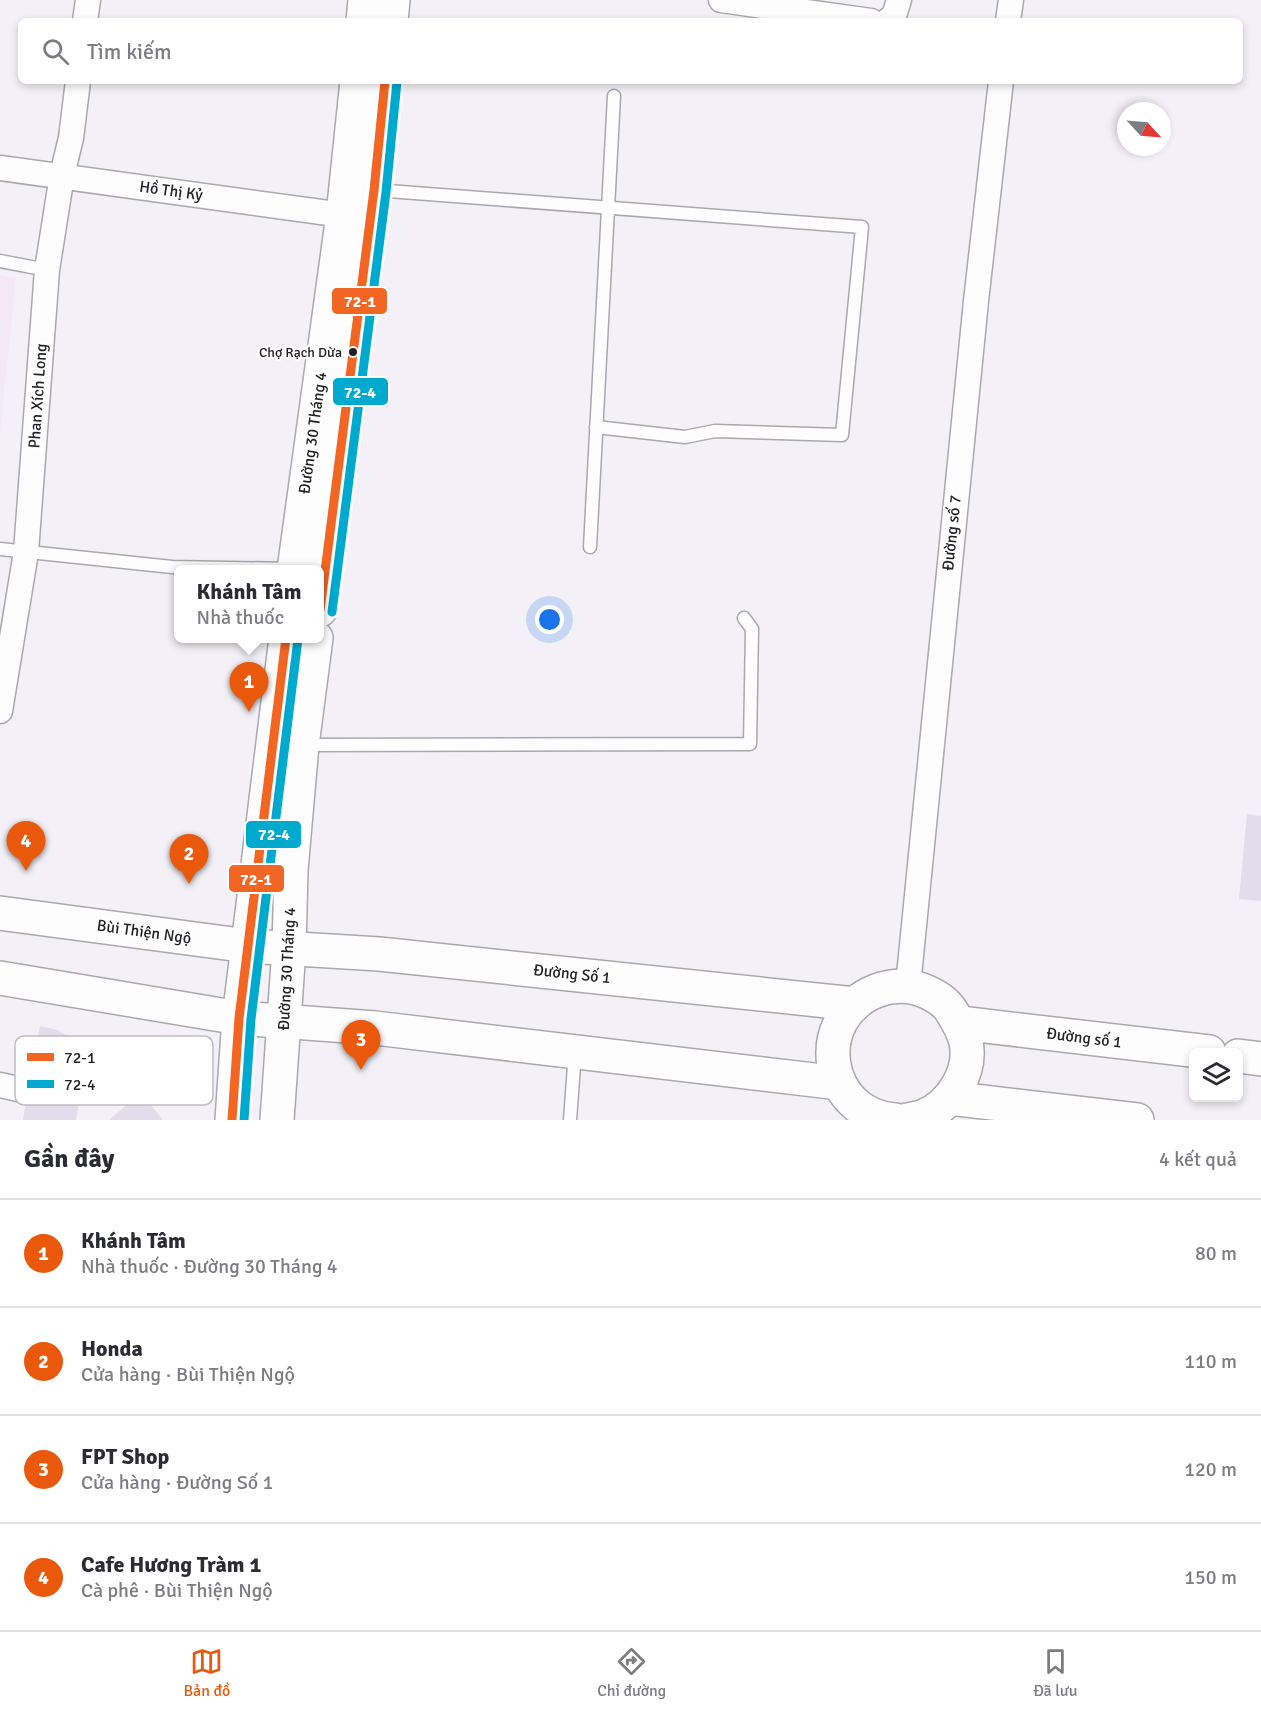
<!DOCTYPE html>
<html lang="vi">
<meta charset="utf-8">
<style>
:root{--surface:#fff;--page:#f7f7f7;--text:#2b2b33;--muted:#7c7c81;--line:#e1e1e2;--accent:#ea580c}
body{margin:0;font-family:Signika,sans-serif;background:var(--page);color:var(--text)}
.controls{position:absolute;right:18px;bottom:18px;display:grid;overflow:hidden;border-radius:9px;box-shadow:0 3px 9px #0003}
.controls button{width:54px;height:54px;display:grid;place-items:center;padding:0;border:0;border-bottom:2px solid var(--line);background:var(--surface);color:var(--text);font:30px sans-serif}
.compass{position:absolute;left:1117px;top:102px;width:54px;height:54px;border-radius:50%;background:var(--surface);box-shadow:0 3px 9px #0003;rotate:116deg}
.you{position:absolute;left:550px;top:620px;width:21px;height:21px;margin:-15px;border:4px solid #fff;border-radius:50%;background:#1a73e8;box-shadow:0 0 0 9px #1a73e833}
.badge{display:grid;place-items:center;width:39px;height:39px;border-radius:50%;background:var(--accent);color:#fff;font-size:20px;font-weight:700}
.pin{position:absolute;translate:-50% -50px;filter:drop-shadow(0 2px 3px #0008)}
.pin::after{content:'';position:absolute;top:32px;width:21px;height:18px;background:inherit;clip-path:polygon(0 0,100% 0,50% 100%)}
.popup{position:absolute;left:174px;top:565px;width:150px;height:78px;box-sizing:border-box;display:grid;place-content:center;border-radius:9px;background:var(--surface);filter:drop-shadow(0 2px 4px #0005);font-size:20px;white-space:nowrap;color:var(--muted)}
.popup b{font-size:22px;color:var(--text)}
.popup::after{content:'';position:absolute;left:50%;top:100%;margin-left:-12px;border:12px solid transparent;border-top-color:var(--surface)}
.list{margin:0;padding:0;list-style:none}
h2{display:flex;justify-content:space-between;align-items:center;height:78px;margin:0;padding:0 24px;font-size:26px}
h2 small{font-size:20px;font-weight:400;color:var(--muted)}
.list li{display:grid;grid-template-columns:39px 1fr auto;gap:18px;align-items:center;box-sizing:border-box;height:108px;padding:0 24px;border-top:2px solid var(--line)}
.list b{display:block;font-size:22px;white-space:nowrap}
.list p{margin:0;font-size:20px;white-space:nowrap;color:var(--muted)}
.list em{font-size:20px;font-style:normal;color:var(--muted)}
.icon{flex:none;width:33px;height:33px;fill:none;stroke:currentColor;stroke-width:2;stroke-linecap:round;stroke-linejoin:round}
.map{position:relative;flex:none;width:1261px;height:1120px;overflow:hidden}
.search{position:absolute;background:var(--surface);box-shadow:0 3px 9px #0003;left:18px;right:18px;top:18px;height:66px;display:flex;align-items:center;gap:15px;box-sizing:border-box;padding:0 21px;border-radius:9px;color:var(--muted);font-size:22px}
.sheet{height:510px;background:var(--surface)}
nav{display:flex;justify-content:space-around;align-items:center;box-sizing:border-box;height:84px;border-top:2px solid var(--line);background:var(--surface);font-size:16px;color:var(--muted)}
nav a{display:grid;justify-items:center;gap:3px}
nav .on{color:var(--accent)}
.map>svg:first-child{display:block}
.commercial{fill:#f3e8f4}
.building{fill:#e2dceb}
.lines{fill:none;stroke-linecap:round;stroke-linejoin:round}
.lane-casing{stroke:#a9a8ac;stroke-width:15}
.street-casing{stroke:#a9a8ac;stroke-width:27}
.secondary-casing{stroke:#a9a8ac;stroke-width:36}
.primary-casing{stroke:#a9a8ac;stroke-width:36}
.lane{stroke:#fdfdfe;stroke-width:12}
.street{stroke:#fdfdfe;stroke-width:24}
.secondary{stroke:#fdfdfe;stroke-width:33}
.primary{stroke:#fdfdfe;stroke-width:33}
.bus-1-casing{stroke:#fff;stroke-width:14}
.bus-2-casing{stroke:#fff;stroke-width:14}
.bus-1{stroke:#f26522;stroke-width:9}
.bus-2{stroke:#00a9ce;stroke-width:9}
.bus-dot{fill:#222125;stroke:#fff;stroke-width:2}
.labels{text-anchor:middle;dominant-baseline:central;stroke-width:4.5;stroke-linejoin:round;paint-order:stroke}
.bus-label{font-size:14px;fill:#222125;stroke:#fff;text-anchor:end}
.street-label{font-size:16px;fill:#222125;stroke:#fff}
.key{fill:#fff;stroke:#bdbcbe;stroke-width:1.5}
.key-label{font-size:16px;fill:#222125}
.line-badge{stroke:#fff;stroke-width:2}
.badge-label{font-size:16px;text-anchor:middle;font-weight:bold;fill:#fff}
</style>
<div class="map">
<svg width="1261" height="1120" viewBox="0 0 1261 1120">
<rect width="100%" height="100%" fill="#f3f1f7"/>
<path class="commercial" d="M0,275l16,3 -16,155z"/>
<g class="building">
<path d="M1247,814l14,2v85l-22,-2z"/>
<path d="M40,1026l18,4 15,10 5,7 6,26 -8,47h-53z"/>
<path d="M141,1093l22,27h-54z"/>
</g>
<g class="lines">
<defs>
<g id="lane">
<path d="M375,190l487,37 -20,208 -127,-4 -30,6 -89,-10"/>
<path d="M0,261l47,9"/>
<path d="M590,547l24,-451"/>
<path d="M0,549l172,18 121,2"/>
<path d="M303,745l447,-1 2,-115 -8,-11"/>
<path d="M570,1120l5,-68"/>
</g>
<g id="street">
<path d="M721,0l150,21"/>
<path d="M85,21l3,-21"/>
<path d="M887,21l7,-5 5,-16"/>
<path d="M1008,21l3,-21"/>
<path d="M0,168l343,47"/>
<path d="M0,711l26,-159 21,-282 15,-95 9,-37 7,-57"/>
<path d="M908,986l68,-685 25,-220"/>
<path d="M0,1085l18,4"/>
</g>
<g id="secondary">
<path d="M0,913l248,33 131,8 476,50"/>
<path d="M0,978l239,40 136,10 464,55"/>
<path d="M960,1023l249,29"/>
<path d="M1238,1056l23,3"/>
<path d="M949,1098l188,22"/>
<path d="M895,1120c-71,-5 -86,-102 -19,-129 13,-5 26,-6 40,-3 13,4 26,10 34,21 7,11 13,20 16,33 6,29 -14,63 -42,74 -5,2 -12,3 -17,4"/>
</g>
<g id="primary">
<path d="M363,21l2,-21"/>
<path d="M391,21l2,-21"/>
<path d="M294,570l49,-355 14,-134"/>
<path d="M320,610l54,-420 11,-109"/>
<path d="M232,1120l7,-102 47,-380"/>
<path d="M277,1120l12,-171 2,-79 11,-125 14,-107"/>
</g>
</defs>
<use href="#lane" class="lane-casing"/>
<use href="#street" class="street-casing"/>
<use href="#secondary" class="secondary-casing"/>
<use href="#primary" class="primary-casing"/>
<use href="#lane" class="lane"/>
<use href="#street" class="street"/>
<use href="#secondary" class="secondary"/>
<use href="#primary" class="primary"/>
<defs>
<g id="bus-1">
<path d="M320,610l54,-420 11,-109"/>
<path d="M232,1120l7,-102 47,-380"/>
</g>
<g id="bus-2">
<path d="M332,612l54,-420 11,-110"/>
<path d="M244,1120l7,-101 47,-380"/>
</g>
</defs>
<use href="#bus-1" class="bus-1-casing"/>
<use href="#bus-2" class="bus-2-casing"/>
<use href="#bus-1" class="bus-1"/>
<use href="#bus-2" class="bus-2"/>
</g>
<circle class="bus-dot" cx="353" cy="352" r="5"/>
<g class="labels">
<g class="bus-label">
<text x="342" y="352">Chợ Rạch Dừa</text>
</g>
<g class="street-label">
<text transform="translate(171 191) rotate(8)">Hồ Thị Kỷ</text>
<text transform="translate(38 396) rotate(-86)">Phan Xích Long</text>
<text transform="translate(313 433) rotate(-82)">Đường 30 Tháng 4</text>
<text transform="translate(952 533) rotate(-84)">Đường số 7</text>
<text transform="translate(144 932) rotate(8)">Bùi Thiện Ngộ</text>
<text transform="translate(287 969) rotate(-87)">Đường 30 Tháng 4</text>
<text transform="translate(572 974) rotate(6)">Đường Số 1</text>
<text transform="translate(1084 1038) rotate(7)">Đường số 1</text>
</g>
</g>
<rect x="15" y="1036" width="198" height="69" rx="9" class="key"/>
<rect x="27" y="1053" width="27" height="8" fill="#f26522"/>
<rect x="27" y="1080" width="27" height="8" fill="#00a9ce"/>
<g class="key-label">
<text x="64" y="1063">72-1</text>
<text x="64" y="1090">72-4</text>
</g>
<g class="line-badge">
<rect x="331" y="287" width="57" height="28" rx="6" fill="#f26522"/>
<rect x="332" y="377" width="57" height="29" rx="6" fill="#00a9ce"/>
<rect x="245" y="820" width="57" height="29" rx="6" fill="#00a9ce"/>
<rect x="228" y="864" width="57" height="29" rx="6" fill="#f26522"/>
</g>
<g class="badge-label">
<text x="360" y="307">72-1</text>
<text x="360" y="398">72-4</text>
<text x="274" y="840">72-4</text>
<text x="256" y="885">72-1</text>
</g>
</svg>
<div class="controls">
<button><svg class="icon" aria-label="layers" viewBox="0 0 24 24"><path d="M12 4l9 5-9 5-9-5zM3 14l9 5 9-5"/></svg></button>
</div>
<svg class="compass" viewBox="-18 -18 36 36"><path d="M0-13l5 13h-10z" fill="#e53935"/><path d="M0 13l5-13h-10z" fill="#7c7c81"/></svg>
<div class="you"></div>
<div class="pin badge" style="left:249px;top:712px">1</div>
<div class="popup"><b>Khánh Tâm</b>Nhà thuốc</div>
<div class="pin badge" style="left:189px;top:884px">2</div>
<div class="pin badge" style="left:361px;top:1070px">3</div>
<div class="pin badge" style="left:26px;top:871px">4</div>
<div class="search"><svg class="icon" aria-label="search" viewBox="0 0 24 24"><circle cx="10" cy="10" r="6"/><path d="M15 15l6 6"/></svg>Tìm kiếm</div>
</div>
<section class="sheet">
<h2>Gần đây<small>4 kết quả</small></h2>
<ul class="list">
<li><span class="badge">1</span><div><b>Khánh Tâm</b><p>Nhà thuốc · Đường 30 Tháng 4</p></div><em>80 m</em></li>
<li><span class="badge">2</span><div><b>Honda</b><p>Cửa hàng · Bùi Thiện Ngộ</p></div><em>110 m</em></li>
<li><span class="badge">3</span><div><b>FPT Shop</b><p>Cửa hàng · Đường Số 1</p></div><em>120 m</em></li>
<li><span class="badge">4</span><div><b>Cafe Hương Tràm 1</b><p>Cà phê · Bùi Thiện Ngộ</p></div><em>150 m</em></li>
</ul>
</section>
<nav>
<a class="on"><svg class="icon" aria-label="map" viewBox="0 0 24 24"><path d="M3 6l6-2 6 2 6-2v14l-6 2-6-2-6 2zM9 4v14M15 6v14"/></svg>Bản đồ</a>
<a><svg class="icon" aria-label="directions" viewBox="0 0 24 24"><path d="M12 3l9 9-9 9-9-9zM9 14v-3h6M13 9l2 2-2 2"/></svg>Chỉ đường</a>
<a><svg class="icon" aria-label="saved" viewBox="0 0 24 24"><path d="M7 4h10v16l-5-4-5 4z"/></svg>Đã lưu</a>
</nav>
